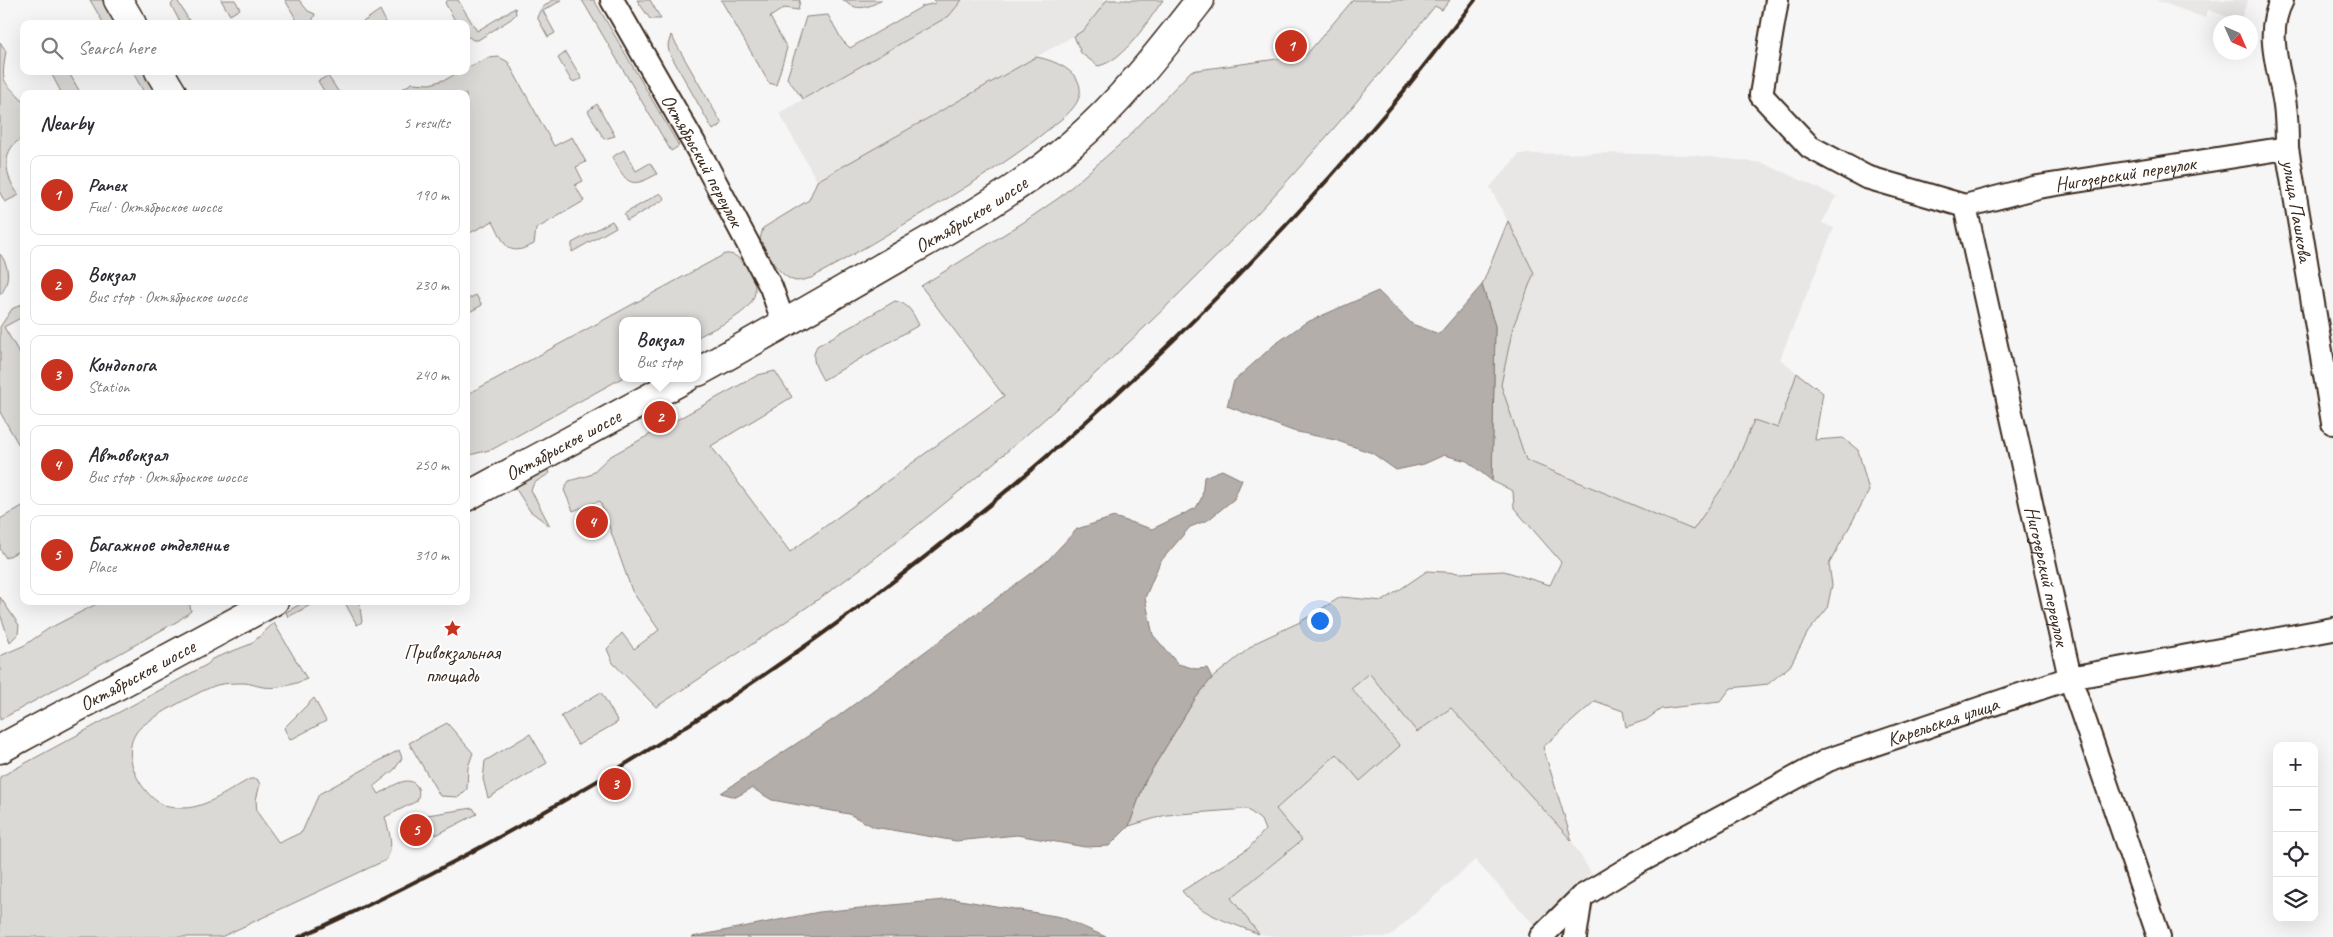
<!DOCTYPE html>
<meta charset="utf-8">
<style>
:root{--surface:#fff;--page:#f2f2f3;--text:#2b2b33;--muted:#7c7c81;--line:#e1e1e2;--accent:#c8321e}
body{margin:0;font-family:Caveat,sans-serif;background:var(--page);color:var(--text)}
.controls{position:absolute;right:15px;bottom:15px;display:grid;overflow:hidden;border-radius:10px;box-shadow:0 5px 20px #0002}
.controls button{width:45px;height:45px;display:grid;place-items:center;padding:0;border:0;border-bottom:1px solid var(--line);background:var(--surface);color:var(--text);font:25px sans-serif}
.compass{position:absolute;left:2213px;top:15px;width:45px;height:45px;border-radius:50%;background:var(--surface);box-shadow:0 5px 20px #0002;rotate:135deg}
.you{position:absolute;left:1319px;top:620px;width:18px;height:18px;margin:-12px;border:4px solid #fff;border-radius:50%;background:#1a73e8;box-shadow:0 0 0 8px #1a73e833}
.badge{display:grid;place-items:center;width:32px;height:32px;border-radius:50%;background:var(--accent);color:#fff;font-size:16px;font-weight:700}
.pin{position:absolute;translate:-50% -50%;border:2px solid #fff;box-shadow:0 1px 5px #0006}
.popup{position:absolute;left:619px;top:317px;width:82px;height:65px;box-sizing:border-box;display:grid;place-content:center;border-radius:10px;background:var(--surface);filter:drop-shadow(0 1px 4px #0005);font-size:16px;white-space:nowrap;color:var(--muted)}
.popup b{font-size:19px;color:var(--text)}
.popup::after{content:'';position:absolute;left:50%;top:100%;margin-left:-10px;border:10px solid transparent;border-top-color:var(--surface)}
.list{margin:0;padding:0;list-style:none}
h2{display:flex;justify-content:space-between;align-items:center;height:65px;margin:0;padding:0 20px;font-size:21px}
h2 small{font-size:16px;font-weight:400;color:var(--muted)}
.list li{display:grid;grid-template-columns:32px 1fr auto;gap:15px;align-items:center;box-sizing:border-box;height:80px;margin:0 10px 10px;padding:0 10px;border:1px solid var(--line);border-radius:10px}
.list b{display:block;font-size:19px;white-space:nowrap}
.list p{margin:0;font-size:16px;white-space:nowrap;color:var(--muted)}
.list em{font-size:16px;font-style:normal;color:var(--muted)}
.icon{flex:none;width:28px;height:28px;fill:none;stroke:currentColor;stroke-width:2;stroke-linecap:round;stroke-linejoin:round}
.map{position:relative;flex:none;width:2333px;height:937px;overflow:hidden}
.search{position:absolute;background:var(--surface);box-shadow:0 5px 20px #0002;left:20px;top:20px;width:450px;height:55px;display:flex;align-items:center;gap:12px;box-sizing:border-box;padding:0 18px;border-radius:10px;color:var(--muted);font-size:19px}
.panel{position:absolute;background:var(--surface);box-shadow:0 5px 20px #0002;left:20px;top:90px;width:450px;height:515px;border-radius:10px}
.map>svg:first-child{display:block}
.built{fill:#e9e7e6}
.green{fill:#dbd9d6;stroke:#8b827a}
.water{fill:#b4aeaa;stroke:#847972}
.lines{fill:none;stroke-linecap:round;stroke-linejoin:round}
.minor-casing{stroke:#3b2a1e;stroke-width:26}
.tertiary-casing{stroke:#3b2a1e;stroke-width:31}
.minor{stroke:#fff;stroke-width:22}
.tertiary{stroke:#fff;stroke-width:28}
.rail{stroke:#3b2a1e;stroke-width:4}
.labels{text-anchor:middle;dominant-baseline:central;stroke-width:4;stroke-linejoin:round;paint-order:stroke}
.street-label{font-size:20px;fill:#3b2a1e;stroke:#fff}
.poi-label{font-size:20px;fill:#3b2a1e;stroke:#fff}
</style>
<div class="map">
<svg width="2333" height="937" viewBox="0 0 2333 937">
<rect width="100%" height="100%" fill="#f7f6f6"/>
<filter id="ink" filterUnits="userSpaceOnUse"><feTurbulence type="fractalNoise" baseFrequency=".02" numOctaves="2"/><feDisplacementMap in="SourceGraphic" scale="10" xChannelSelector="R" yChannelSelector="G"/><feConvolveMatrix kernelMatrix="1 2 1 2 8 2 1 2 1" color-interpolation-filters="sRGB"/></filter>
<g filter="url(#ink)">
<g class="built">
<path d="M962,0h145l-23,30 -267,151 -38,-68 170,-97z"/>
<path d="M2155,0h93l-8,21 -32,-11 -3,8z"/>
<path d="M1594,153l97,2 72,8 75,34 -3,1 -13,25 12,5 -54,131 17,14 -19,55 -24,-8 -23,55 -38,55 -167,-70 -25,-75 12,-58 21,-54 -44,-86 29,-33z"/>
<path d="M1369,673l48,59 33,-24 122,133 19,32 -57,52 -59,-65 -86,77h-108l-22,-3 -28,-36 71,-57 -26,-32 61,-56 23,28 39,-35 -48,-59z"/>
</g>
<g class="green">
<path d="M90,0h12l14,24h-12z"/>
<path d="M175,0h2l14,24h-10l-10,-19z"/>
<path d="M221,0h14l5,9 -10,6z"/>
<path d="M285,0h14l9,11 7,3 -3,8 -13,2z"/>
<path d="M448,0h10l19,31 38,-23 1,6 -5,5 -33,21h-5l-7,-5v-11h-9l-12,-21z"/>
<path d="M552,0h10l-19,11 12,22 -7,4 -11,-20 4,-8z"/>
<path d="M582,0h12l85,146 -8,5z"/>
<path d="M637,0h13l11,19h-11z"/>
<path d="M721,0h79l-2,10 -14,-2 -14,9 17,31 -11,37 -7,-2z"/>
<path d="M843,0h39c-15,8 -25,12 -39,0z"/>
<path d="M934,0h28l-13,16 -146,83 -16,-21 19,-61 22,-2 14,25 8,8 73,-42 13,-3z"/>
<path d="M1107,0h56c-15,21 -39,61 -65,66l-17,-13 -7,-17 10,-6z"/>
<path d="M1353,0h97l-8,10 -7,-4c-54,67 -109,134 -168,197 -113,122 -237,234 -367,336 -78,61 -161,114 -244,168l-43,-44 -6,-14 15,-16 12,16 25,-19 -27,-39 -32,-90 -27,10 -9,-21 5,-9 21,-6 19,-18 149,-82 17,-4 17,26 -81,49 79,106 214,-156 -83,-110 103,-64 36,-25 66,-58 65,-68 115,-16z"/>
<path d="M380,10l5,10 -1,4h-24z"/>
<path d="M671,35l51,89 -9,6 -44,-78 -1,-7z"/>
<path d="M0,42l6,9c-6,37 -2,27 18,52v35c-24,9 -20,39 -5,57l-14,7 -5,-9z"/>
<path d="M566,52l16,27 -10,3 -14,-24z"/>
<path d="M499,57l9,5 46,84 18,-9 14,25 -10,5 7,14 -8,4 9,16 -48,28 -2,15c-29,15 -29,-1 -41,-23l-27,14v-141h-72l18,-11 18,1 17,-5 13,-8h6v-3l22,-10z"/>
<path d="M1036,57c20,3 55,19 41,45 -7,13 -23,22 -33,31 -36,29 -75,52 -114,76 -39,23 -78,47 -119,69 -4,1 -11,3 -15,3 -16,-3 -31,-29 -36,-42l3,-11 46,-28 8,-19z"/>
<path d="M59,71h9l13,23h-19l-10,-19z"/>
<path d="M132,71h12l13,23h-12z"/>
<path d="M328,76l12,18h-14l-8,-13z"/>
<path d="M597,104l18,32 -11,3 -16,-28z"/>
<path d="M624,150l12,21 14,-8 7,11c-28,16 -30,9 -45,-17z"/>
<path d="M660,193l5,6 -38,22 -3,-7z"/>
<path d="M612,221l4,6 -44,25v-9z"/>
<path d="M1508,221l26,52 -21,54 -12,58 25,75 167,70 38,-55 23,-55 24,8 19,-55 26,20 -8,47 28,-2 15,12 11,41 -40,73 3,21 -5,24 -19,23 -18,34 -22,18 -37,4 -11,14 -59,7 -15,11 -20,7 -3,-16 -28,-10 -52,46 29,94 -121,-133 -34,24 -48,-59 -18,15 49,58 -40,35 -23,-27 -61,55 26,31 -71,58 28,36c-27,-11 -59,-19 -77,-43l67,-43 16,-18 -4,-10 -14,-11 -81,6 -37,11 16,-45 50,-82 17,-21 45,-36 43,-20 41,-25 42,4 44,-30 34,2 43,-2 46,14 11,-23 -47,-54 -1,-17 -21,-10 3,-155 -13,-41z"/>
<path d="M0,254c10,12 10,30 0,41z"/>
<path d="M725,254c11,-1 16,6 22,14 28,39 -23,54 -49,69v-16h-76v57l-129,71 -27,7v-61z"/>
<path d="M476,295l6,10 -16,9v-14z"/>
<path d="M895,301c15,3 18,13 24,24l-96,55c-7,-13 -13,-21 -6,-34z"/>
<path d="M24,303v13l-20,11 20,34v93l-24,-42v-85l12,-18z"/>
<path d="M548,468l2,5 -16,10 -3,7 19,36 -20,-15 -16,-25z"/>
<path d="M24,505v43l-18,10 -6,-9v-30z"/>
<path d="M0,597l19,28 -1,9 -8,8 -10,-28z"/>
<path d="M102,601h87l2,10 -13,10 -178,99v-64l25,-11 23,-16z"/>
<path d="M306,601h12l-30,16 -2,-5z"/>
<path d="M344,601h15l3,21 -5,3z"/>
<path d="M274,623l33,56c-15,6 -29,10 -44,8 -7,-1 -13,-4 -19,-4 -8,0 -19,0 -27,2 -16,5 -63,31 -76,42 -25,23 -1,68 24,79 5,2 14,2 19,2 22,0 47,-19 66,-29h7l3,5 -4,16 1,12 22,31 23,-11 17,-38 80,-44 3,8 -7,11 -21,17 5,8c9,-5 28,-20 37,-9 4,5 3,10 1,16l-32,16c4,16 10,28 1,43l-165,77h-221v-160l208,-113 4,-5 39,-15z"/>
<path d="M601,692l17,30 -40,23 -17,-29z"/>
<path d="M314,698l12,23 -36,19 -6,-12z"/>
<path d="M447,723l26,30 -5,14 -1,22 -8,8 -19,-1 -31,-53z"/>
<path d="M530,734l17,29 -59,35 -5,-19 2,-18z"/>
<path d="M473,808l4,6 -41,21 -9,-20z"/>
</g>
<g class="water">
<path d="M1482,285l13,41 -3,155 -25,-20 -23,-6 -20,9 -28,6 -24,-17 -37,-13 -42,-9 -66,-25 7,-25 40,-36 31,-22 73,-32 34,33 27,10z"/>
<path d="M1222,470l20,10 -8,19 -26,21 -18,7 -30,35 -15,36 8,37 25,29 18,5 11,-1 5,10 -17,21 -50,82 -16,45 -20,20 -24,1 -68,-12 -61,6 -82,-14 -25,-13 -77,-14 -20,-12 -16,9 -15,-4 116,-76 210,-156 30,-32 37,-12 38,12 44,-21 6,-11 2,-20z"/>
<path d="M954,899l107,18 45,20h-414l127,-25z"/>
</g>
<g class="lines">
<defs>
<g id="minor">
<path id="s1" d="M612,0l90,157 69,130 13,37"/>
<path id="s2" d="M1777,0l-16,95 49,52 56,30 99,29 73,-19 249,-39"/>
<path id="s3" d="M2282,0c-18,34 -2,70 3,106 2,14 2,28 2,42l46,275"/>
<path id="s4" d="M1965,206l105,472 89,259"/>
<path id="s5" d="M1541,937l40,-40 56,-34 191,-103 242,-82 263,-49"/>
<path d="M1575,937l6,-40"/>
</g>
<g id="tertiary">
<path d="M118,0l14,24"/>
<path d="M159,71l14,23"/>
<path id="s6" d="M698,372c69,-38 138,-78 207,-118 58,-33 116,-66 167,-110 48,-41 89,-94 128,-144"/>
<path id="s7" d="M466,497l220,-119"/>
<path id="s8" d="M0,749l274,-148"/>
</g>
</defs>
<use href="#minor" class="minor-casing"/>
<use href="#tertiary" class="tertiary-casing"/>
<use href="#minor" class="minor"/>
<use href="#tertiary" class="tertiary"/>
<path class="rail" d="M299,937c93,-41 183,-89 271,-140 311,-180 588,-414 820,-689 29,-35 57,-72 85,-108"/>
</g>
</g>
<defs>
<symbol id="sight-bare" viewBox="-9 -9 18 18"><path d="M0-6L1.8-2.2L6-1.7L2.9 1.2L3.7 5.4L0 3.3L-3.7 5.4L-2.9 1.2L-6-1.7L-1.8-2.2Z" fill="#c8321e" stroke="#fff" stroke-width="2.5" paint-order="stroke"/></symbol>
</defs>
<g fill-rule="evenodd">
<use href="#sight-bare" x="440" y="616" width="25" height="25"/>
</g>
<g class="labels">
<g class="street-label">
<text stroke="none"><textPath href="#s1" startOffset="184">Октябрьский переулок</textPath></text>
<text stroke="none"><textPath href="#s2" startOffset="498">Нигозерский переулок</textPath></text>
<text stroke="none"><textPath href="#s3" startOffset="214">улица Пашкова</textPath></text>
<text stroke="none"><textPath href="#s6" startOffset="315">Октябрьское шоссе</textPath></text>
<text stroke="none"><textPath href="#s7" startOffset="110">Октябрьское шоссе</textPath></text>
<text stroke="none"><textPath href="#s4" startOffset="379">Нигозерский переулок</textPath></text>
<text stroke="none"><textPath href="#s8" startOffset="156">Октябрьское шоссе</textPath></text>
<text stroke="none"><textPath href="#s5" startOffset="460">Карельская улица</textPath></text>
</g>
<g class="poi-label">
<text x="452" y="652">Привокзальная<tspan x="452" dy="23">площадь</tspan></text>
</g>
</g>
</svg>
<div class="controls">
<button>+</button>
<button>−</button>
<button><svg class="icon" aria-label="locate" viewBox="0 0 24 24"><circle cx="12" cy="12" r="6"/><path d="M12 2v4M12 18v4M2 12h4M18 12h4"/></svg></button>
<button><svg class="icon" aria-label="layers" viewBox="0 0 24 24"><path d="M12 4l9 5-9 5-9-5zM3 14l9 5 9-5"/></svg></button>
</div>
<svg class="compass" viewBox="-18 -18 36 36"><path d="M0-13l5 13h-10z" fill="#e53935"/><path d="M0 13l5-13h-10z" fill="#7c7c81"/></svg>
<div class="you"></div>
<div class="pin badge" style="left:1291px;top:46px">1</div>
<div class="pin badge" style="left:660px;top:417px">2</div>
<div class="popup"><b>Вокзал</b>Bus stop</div>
<div class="pin badge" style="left:615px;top:784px">3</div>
<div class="pin badge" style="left:592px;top:522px">4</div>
<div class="pin badge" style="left:416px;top:830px">5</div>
<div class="search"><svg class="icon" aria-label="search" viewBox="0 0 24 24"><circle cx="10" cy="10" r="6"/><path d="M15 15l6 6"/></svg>Search here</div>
<section class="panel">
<h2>Nearby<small>5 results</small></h2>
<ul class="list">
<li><span class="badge">1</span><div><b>Panex</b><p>Fuel · Октябрьское шоссе</p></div><em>190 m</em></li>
<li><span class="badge">2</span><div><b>Вокзал</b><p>Bus stop · Октябрьское шоссе</p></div><em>230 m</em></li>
<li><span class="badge">3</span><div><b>Кондопога</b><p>Station</p></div><em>240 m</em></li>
<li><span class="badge">4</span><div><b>Автовокзал</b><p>Bus stop · Октябрьское шоссе</p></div><em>250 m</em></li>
<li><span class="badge">5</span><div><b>Багажное отделение</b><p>Place</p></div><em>310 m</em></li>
</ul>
</section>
</div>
